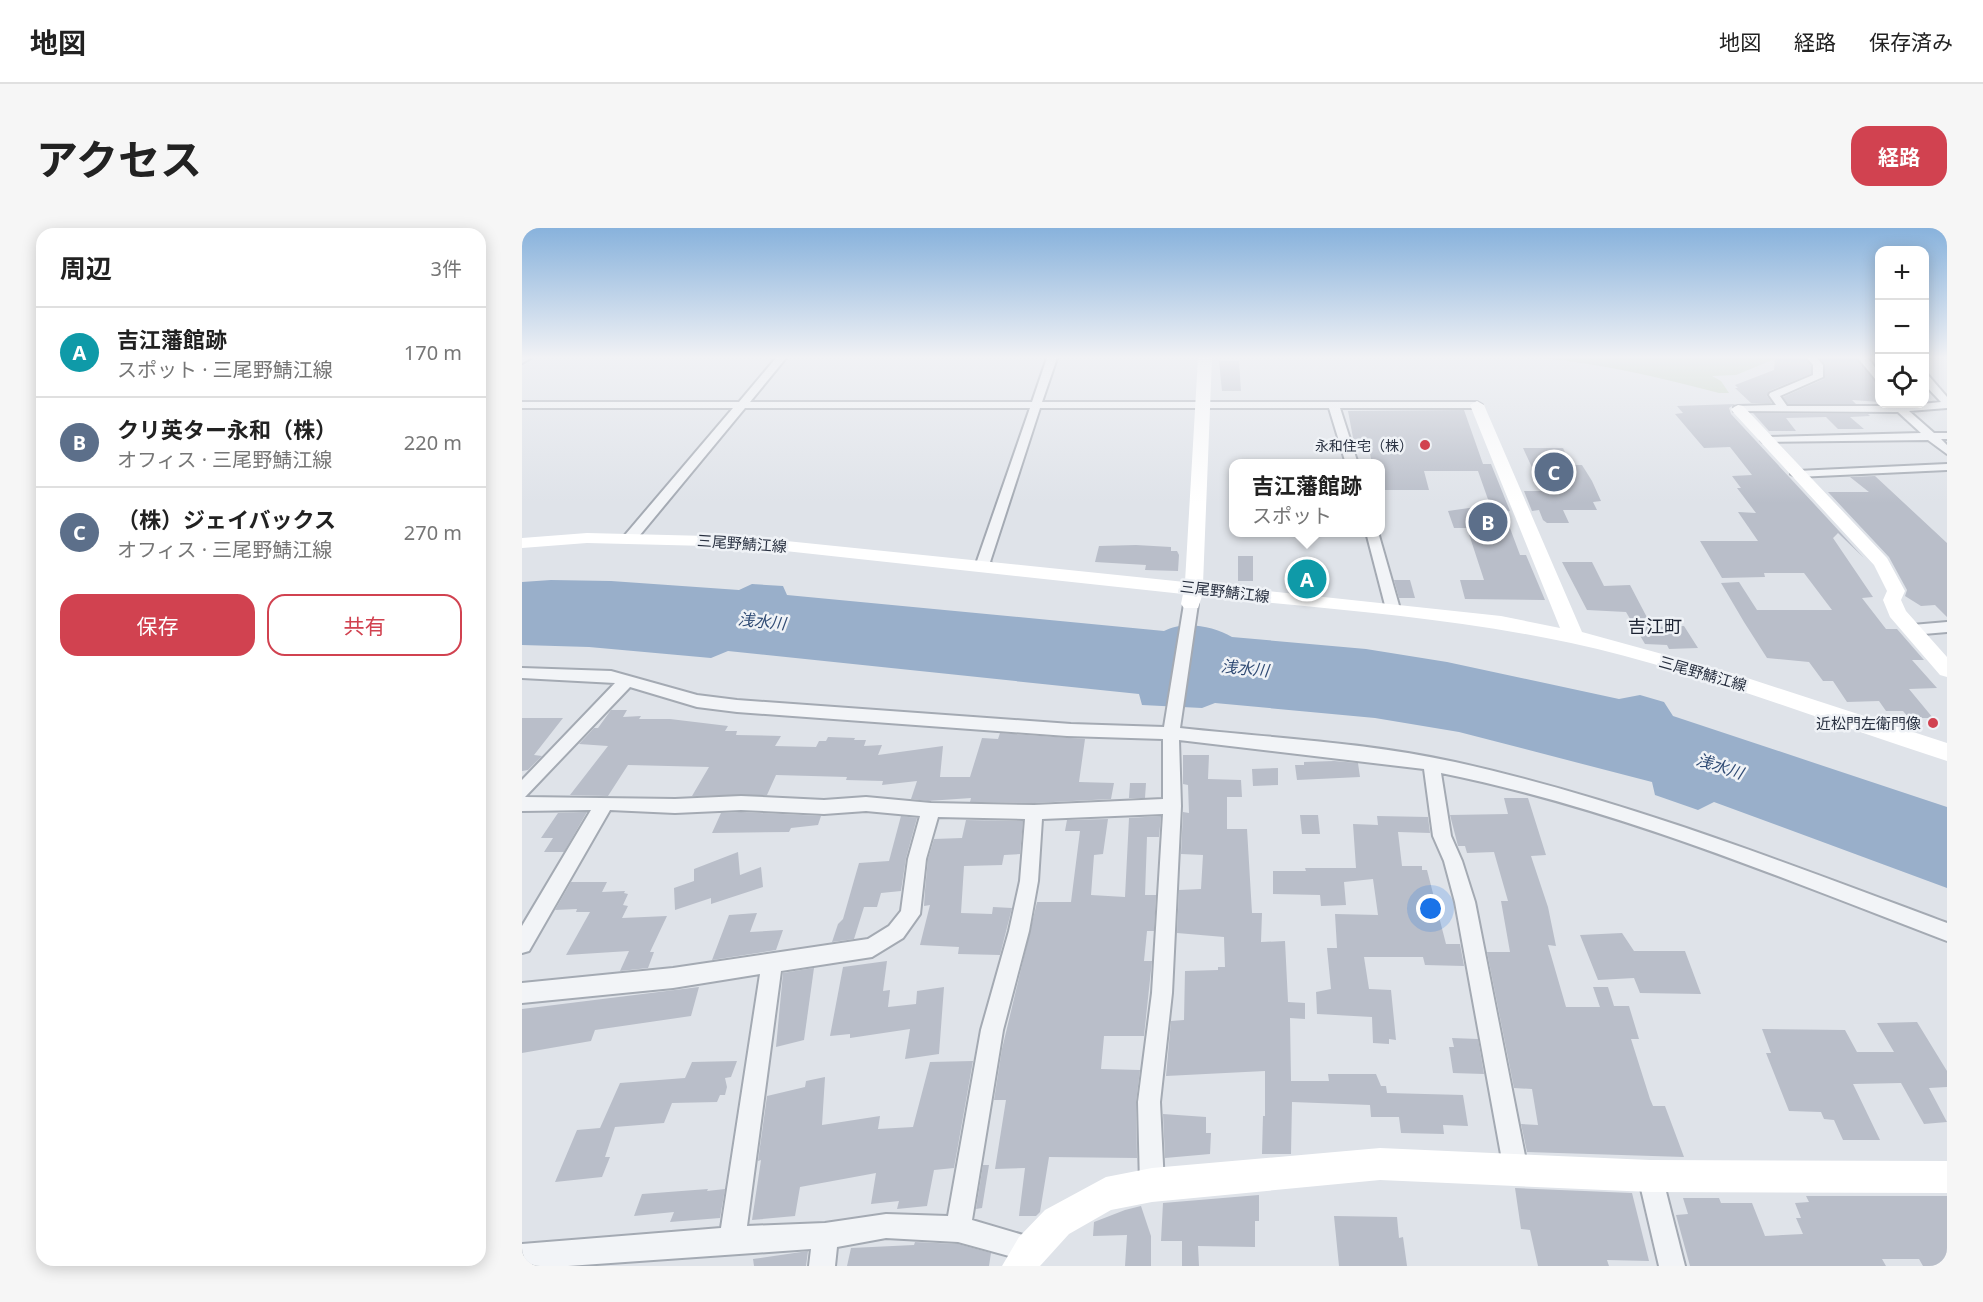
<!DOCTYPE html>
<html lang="ja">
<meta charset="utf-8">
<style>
:root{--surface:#fff;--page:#f6f6f6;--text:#222;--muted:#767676;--line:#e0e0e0;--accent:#d14250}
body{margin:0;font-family:"Noto Sans","Noto Sans JP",sans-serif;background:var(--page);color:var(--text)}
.controls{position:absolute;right:18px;top:18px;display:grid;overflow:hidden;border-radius:12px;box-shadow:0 3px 15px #0003}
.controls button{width:54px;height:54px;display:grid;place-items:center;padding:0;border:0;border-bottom:2px solid var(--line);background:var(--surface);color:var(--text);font:30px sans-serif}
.you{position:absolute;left:909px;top:681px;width:21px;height:21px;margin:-15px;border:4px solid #fff;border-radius:50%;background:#1a73e8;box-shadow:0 0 0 9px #1a73e833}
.badge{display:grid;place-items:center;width:39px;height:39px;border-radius:50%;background:var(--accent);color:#fff;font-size:20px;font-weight:700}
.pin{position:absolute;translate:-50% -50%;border:3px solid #fff;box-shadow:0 2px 6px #0006}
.popup{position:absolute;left:707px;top:231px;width:156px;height:78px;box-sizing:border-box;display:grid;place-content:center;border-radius:12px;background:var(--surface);filter:drop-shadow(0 2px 4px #0005);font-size:20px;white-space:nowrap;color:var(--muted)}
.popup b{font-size:22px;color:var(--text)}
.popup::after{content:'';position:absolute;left:50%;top:100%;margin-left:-12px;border:12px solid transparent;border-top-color:var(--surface)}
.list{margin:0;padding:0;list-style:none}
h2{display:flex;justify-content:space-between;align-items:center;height:78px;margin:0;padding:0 24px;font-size:26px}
h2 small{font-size:20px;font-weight:400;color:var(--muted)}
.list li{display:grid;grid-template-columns:39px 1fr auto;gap:18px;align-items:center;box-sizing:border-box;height:90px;padding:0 24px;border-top:2px solid var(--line)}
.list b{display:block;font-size:22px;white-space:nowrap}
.list p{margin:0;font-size:20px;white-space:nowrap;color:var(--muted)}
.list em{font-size:20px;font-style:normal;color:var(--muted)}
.actions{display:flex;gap:12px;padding:18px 24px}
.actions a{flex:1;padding:14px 0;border:2px solid var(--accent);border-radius:18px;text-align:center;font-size:21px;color:var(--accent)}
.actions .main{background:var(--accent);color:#fff}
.icon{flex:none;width:33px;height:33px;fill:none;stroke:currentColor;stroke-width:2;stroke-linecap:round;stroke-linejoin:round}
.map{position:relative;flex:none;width:1425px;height:1038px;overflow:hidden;border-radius:18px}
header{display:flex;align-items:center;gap:36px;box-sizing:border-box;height:84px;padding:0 30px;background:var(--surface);border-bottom:2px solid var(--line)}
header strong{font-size:28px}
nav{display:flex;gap:33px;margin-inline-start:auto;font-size:21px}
.intro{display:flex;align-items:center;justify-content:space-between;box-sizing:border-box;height:144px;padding:0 36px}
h1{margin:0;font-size:42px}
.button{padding:15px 27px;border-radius:18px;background:var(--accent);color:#fff;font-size:21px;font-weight:700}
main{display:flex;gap:36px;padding:0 36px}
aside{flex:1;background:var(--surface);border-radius:18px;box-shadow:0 3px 15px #0003}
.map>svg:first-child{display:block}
.green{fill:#c4d3c0}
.water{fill:#99afca}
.building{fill:#b9bec9}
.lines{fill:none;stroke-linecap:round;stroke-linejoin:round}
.street-casing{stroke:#a4aab3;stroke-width:4}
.street{fill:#f2f4f7;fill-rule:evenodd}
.secondary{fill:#fff;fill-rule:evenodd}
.poi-dot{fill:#d14250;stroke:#eff2f6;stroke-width:2}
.labels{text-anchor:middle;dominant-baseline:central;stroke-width:5;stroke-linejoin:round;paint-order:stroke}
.far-poi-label{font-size:14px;fill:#283040;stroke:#eff2f6;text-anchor:end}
.street-label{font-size:15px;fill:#283040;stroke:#eff2f6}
.poi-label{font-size:15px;fill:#283040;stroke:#eff2f6;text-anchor:end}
.water-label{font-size:16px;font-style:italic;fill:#314c75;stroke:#eff2f6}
.quarter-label{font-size:18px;fill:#1a2131;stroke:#eff2f6}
</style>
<header>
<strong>地図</strong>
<nav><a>地図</a><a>経路</a><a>保存済み</a></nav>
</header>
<div class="intro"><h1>アクセス</h1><a class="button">経路</a></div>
<main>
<aside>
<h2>周辺<small>3件</small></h2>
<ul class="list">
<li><span class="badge" style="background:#0f9aa8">A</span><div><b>吉江藩館跡</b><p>スポット · 三尾野鯖江線</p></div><em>170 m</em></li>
<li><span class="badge" style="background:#5c6f8a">B</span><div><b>クリ英ター永和（株）</b><p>オフィス · 三尾野鯖江線</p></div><em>220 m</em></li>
<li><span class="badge" style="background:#5c6f8a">C</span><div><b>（株）ジェイバックス</b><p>オフィス · 三尾野鯖江線</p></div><em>270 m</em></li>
</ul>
<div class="actions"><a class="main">保存</a><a>共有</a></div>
</aside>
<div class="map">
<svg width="1425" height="1038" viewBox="0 0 1425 1038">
<rect width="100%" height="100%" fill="#dfe3e9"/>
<path class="green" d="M1020,130h235l-41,17 -24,1 9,5 8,12h-10c-60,-16 -117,-29 -177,-35z"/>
<path class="water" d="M29,352l60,1 128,9 13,-6 31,2 4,9 377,36c20,-11 49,-5 68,6l134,12 81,13 172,37 21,-4 24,7 9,14 274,91v81l-233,-86 -16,8 -43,-15 -3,-13 -193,-50 -84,-14 -160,-15 -13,5 -60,-3 -3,-11 -411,-43 -17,7 -122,-11 -67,-2v-63z"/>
<g class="building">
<path d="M1253,130h30l6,8v8l-42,17 -2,5 5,7h-21l-16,-15h3l-3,-3 39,-15z"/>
<path d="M1298,130h36l24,29v15l-28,-2 4,4h-68l-5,-7 41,-18 1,-14z"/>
<path d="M697,133h20l2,30h-19z"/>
<path d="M1213,176l-6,4 2,6 133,144 -26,-25 -5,5 40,59 -11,1 24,31h11l27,31h-12l25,28 -28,1 24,29h-24l-6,-7h-17l-7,-10 -32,1 -14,-21h-10l-14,-19 -42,-4 -23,-36 -23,-39 18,-1 18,28h75l-28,-37h-40l1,4 -43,1 -22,-37h58l-20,-29 18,1 -19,-25h4l-9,-12 20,-1 -22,-28 -26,1 -29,-34 8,-1 -6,-7z"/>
<path d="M942,182l19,54h8l19,47 -6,1 16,43h6l19,45 -80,-1 -5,-19h24l-17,-52h-13l-6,-17 42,-6 -12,-34h-54l5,19h-49v-26h-8l-4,-21h-14l-6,-32z"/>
<path d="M1231,185l115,1 2,2 -20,1 14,12h-26l-12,-12 -40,1 10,13h-27z"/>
<path d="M1001,220h40l8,17h11l10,16 9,20 -8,1 4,8h-34l6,13h-22l-4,-3 -4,-10 -7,1 -8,-20h19z"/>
<path d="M1353,248l72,67v74l-12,-12 -14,1 -16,-10 2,-6 -18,-33 -61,-65h41l-19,-15z"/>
<path d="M614,317l35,2v4h6l2,4 -1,16 -33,-1 1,-5 -51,-3 4,-16z"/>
<rect x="716" y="328" width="15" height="25"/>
<path d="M1040,334h30l12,24 26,-1 22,42 32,-1 14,22 -29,1 -2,-4 -22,-1 -19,-32 -39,-2z"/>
<path d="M872,352h16l5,18h-16z"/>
<path d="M89,482h16l-4,7 18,-1 -2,3h31l58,7 -3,5h12l-1,4 45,1 -6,10 41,1 3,-6h7l2,-4 27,1 -1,2h12l-2,6 18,-1 -4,10 65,-9 -3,31h30l12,-39 16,1 2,-6 85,6 -6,43 35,1 -3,16 -77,4 -64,-1 1,-4 -43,3 -17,-2 6,-18 -35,4 1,-4 -37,-1 1,-3 -71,-2 -9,20 -75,1 17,-29 -81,-2 -20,31 -38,-1 38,-49 -29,-2 15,-16h4z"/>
<path d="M0,490h41l-29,37 8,1 -14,14 -6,1z"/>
<path d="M661,527h26l-1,24 33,1 1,17h-15v32h20l5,84h10l-1,29 24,-1 3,61 17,1v16l-15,-1 1,63h38l-1,-7h48l5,12h5l1,7 76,2 5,31 -25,-1 1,9 -43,-1 -2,-16h-28l-1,-12 -78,-3 -1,52h-29l1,-38h2v-45l-99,5 5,-55 13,-1 1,-49 33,-1v-3h7l-1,-30 -47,-4 2,-43 22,-1 2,-34 -22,-1 2,-42 6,1 -1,-28 -5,-1z"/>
<path d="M812,533l24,2 2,14 -63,3 -2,-15h9v-3z"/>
<path d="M756,540v17l-25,1 -1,-17z"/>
<path d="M608,555h16l-1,15h-16z"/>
<path d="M982,570h24l18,57 -15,1 17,51 8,39 -8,-1 18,62h34l-7,-20h15l6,19h15l10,33h-8l19,60 3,7h12l19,51 -157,-5 -6,-28 17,1 -6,-36 -18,-1 -27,-136h23l-9,-51h7l-14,-49 -27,1 -2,-7h-7l-8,-31 58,-1z"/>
<path d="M65,584l-23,40h-20l9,-14h-12l17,-25z"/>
<path d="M219,584l80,4 -3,9 -27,3 -2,4 -77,1 9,-20z"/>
<path d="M778,587h18l2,19h-18z"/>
<path d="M379,588l16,2 -11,40 -5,33 -20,2 -4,14h-13l-10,32 -22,3 6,-18 5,-5 16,-56 30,-2z"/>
<path d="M639,588l-2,21h-12l-2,58h11l-2,36h-7l-3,30h8l-8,75h-40l-3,33 39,1 -4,32 1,56 -88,-1 -9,55 -4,4h-17l6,-48 -30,1 11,-69h-12l8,-51 35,-147h34l9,-71h-15l2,-11 41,-1 -5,35 -9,1 -3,40 34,2 4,-79z"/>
<path d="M855,588l51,1 2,16 -32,-1 4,34h20v4h5l19,74h14l4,22 -39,-1 -2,-8h-59l5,32 22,1 5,50 -7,-1v5l-16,-1 -1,-26 -55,-3 -1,-22 15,-3 -4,-41h10l-2,-34 43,1 -5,-36 -29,3 2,23 -25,1 -1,-11 -47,-1v-23h33l-1,-3h51l-3,-44 25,1z"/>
<path d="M444,592l57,1 -3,33 -16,1 -2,10 -38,1 -3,47 31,1 1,-7 19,1 -12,47 -42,-1 1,-7 -39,-2 10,-40 -6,1 1,-16 3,-31 6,-20 28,-1z"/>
<path d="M216,624l2,23 21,-8 2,20 -52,17v-6l-36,12 -1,-22 20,-7v-12z"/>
<path d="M49,654h36l-5,10 23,-1 -1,2 4,1 -5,11 5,1 -6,12 45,-2 -17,36h4l-6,16 -28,3 9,-20 -63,4 24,-43h-14l1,-3 -22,1z"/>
<path d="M235,685l-7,19 33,-2 -7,20 -64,10 17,-45z"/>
<path d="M1100,705l12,18h51l16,43 -61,-1 -6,-15 -36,2 -18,-45z"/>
<path d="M365,733l-4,30 7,-1 -2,17 28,-3 1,-13 27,-4 -5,67 -34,5 5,-30 -60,9v-4l-20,2 13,-69z"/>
<path d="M292,740l-10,72 -28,7 7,-74z"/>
<path d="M177,759l-8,29 -96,14 -4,11 -69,12v-44z"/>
<path d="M1395,794l30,49v16l-18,1 18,34 -23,2 -23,-41 -48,1 27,56h-37l-9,-20 -10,-1 -3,-7 -32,-1 -23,-58h5l-9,-24 83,1 12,22h37l-17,-29z"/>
<path d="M930,810l26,1 6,35 -31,-1 -4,-26h5z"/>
<path d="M215,833l-6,16 -6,1 2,9 -2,8h-5l-3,7 -45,1 -8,20 -49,4 -10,30h5l-8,20 -47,5 22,-52 23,-2 20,-45 65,-5 7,-16z"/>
<path d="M451,833l-19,107 -20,2 -7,36 -30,3 2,-8 -28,3 5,-31 -76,14 -5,29 -43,4 9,-60 -3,1 9,-65 38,-9 1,-6 19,-4 -3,48 58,-9 -2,13 35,-2 17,-65z"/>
<path d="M641,886l43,3v16h5l-1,21 -45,4z"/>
<path d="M461,937h6l-7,43 -6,1z"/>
<path d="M993,960l117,5 17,68 -42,-1 2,6h-71l-8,-36 -9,-1z"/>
<path d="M186,961l-1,2 18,-2 -5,29 -50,4 4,-10 -40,4 8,-22z"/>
<path d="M737,967v26h-4v26l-57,-1 1,20h-17v-25h-21l2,-38z"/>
<path d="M1284,968h141v70h-24l-4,-7h-37l4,7h-196l-14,-51 12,-1 -5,-16h36l2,5h31l13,33 38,-2 -7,-16h5l-6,-15 14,-1z"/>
<path d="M619,978l10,30v30h-26l2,-31 -34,1 1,-14 31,-12z"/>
<path d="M812,988l63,1 2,21 4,-1 4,29h-68z"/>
<path d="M393,1014l43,2 33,9 -2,13h-142l4,-18 63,-3z"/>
<path d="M286,1023l-2,15h-52l-1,-7z"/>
</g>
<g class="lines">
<defs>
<g id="street">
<path d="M0,130h9l-9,5z"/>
<path d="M254,130h10l-36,44h282l15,-44h10l-15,44h435l5,3 -5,3h-137l18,56h-12l-17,-56h-289l-50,154 3,3 -7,4 -10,-5 54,-156h-285l-110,133 -5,1 -6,-4 1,-3 108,-127h-211v-6h217z"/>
<path d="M1285,130h10l6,7v12l-43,19 7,10h104l-1,-2 13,2 38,-4 -17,-18v-10l4,1 19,22v11l-38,3 25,22h13v6h-6l6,6v9l-19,-14 -165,2 -2,-2 6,-3 154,-4 -23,-21 -164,-1v-4l4,-1 38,-1 -7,-10 1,-2 43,-18v-10z"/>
<path d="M1336,130h10l12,16v11z"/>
<path d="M1425,236v6l-150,7 -6,-3 6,-3z"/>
<path d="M844,304h12l22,77 -2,3h-10l-2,-3z"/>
<path d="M669,371l7,5 -18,124c91,10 185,14 275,34 168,37 331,101 492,161v18c-165,-63 -332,-133 -506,-168l10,63 11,25 13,41 53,269 -4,8 -8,4 -8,-4 -4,-8 -49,-269 -11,-41 -11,-25 -9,-67 -245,-29 2,66 -9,187 -12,109 4,83 -3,9 -9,3 -9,-3 -3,-9 -2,-83 14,-109 11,-179 -121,5 -4,62 -9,50 -26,99 -31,190 68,20 4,9 -4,9 -9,4 -73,-20 -72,-4 -49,9 -2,19h-26l2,-17 -243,17h-46v-22l199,-16 39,-254 -87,14 -151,15v-20l151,-15 195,-29 21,-13 12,-15 7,-52 12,-43 -54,-5 -42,3 -83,-4 -66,3 -65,-3 -81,141 -7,2v-27l69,-116 -69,1v-31l93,-97 -93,-5v-10l89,3 86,24 40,5 334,24 93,3 20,-123zM108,459l67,20 40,5 330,24 96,3v60l-129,6 -103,-2 -65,-6 -42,3 -83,-4 -66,3 -150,-2zM416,589l87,2 -5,62 -11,50 -28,99 -33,186 -62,-2 -61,9 -78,3 34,-255 91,-14 31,-19 17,-24 6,-55z"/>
<path d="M1425,394v10l-35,3 -7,-5 7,-5z"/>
<path d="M1128,936l9,3 3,9 23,90h-26l-21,-90 3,-9z"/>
</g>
</defs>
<use href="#street" class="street-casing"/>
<use href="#street" class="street"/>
<g class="secondary">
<path d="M676,130h14l-9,226 298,32 59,12 -90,-223 7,-4 7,4 98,227 153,42 212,69v18c-125,-40 -248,-90 -376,-118 -121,-26 -246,-34 -369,-47l-4,12h-14l-3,-4 2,-10 -435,-47 -161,-4 -65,5v-10l65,-5 161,4 437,45z"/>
<path d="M1216,177l5,1 144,152 18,33 -4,9 5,11 41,46v20l-7,-2 -50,-58 -7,-17 4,-9 -13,-26 -141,-153 -2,-3z"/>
<path d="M858,920l270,12 297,1v32l-297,-1 -270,-12 -228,22 -41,8 -42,24 -29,32h-38l17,-29 26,-27 61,-33 46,-9z"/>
</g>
</g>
<linearGradient id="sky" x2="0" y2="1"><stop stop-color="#88b2dc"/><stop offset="0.47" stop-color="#f1f2f5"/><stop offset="1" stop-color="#f1f2f5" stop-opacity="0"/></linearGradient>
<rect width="1425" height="275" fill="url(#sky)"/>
<g class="poi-dot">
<circle cx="903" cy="217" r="6"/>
<circle cx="1411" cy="495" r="6"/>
</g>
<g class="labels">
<g class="far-poi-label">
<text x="891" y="217">永和住宅（株）</text>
</g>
<g class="street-label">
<text transform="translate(220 315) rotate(4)">三尾野鯖江線</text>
<text transform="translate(703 363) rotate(7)">三尾野鯖江線</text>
<text transform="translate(1181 445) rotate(16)">三尾野鯖江線</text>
</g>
<g class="poi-label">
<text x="1399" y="495">近松門左衛門像</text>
</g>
<g class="water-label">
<text transform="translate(240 393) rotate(6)">浅水川</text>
<text transform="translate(723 440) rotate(6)">浅水川</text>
<text transform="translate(1198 538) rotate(18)">浅水川</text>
</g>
<g class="quarter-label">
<text x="1133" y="398">吉江町</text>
</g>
</g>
</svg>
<div class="controls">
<button>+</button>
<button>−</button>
<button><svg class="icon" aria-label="locate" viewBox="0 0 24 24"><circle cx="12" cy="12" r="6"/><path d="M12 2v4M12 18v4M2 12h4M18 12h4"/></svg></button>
</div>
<div class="you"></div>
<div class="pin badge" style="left:785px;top:351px;background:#0f9aa8">A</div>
<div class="popup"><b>吉江藩館跡</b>スポット</div>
<div class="pin badge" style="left:966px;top:294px;background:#5c6f8a">B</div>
<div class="pin badge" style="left:1032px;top:244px;background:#5c6f8a">C</div>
</div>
</main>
